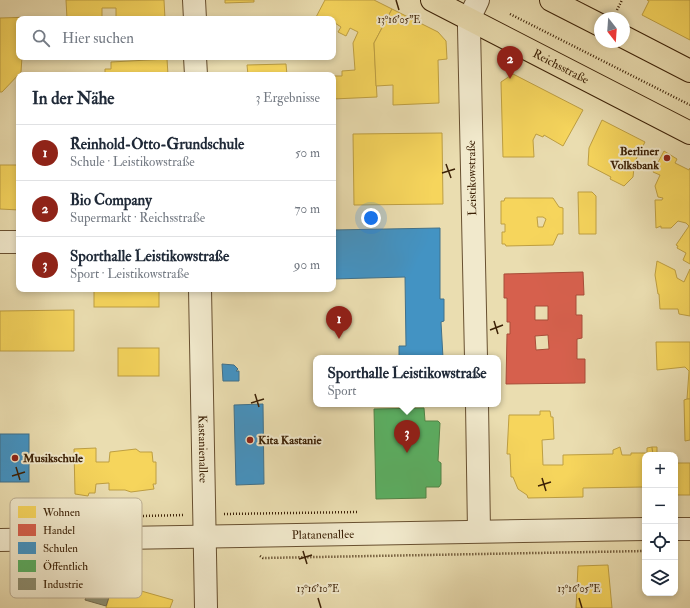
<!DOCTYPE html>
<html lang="de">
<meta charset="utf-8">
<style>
:root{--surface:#fff;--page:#f2f2f3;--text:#1f2937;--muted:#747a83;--line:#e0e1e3;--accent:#8f2418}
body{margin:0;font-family:"IM FELL Double Pica",serif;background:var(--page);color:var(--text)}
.controls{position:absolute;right:12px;bottom:12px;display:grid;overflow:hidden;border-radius:8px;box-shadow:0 2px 6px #0003}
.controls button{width:36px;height:36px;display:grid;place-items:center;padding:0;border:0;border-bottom:1px solid var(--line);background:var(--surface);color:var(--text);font:20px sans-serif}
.compass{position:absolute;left:594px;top:12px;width:36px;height:36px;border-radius:50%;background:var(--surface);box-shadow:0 2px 6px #0003;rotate:163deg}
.you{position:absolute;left:371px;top:218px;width:14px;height:14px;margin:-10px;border:3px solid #fff;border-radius:50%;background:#1a73e8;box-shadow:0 0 0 6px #1a73e833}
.badge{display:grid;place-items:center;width:26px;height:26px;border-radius:50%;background:var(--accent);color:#fff;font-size:13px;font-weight:700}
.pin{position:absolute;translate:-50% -33px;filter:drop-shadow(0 1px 2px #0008)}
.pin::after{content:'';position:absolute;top:21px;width:14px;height:12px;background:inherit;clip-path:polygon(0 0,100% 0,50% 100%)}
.popup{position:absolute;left:313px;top:355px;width:188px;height:52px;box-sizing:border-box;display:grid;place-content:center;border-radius:8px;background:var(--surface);filter:drop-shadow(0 1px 3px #0005);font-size:13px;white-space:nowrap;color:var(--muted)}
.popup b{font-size:15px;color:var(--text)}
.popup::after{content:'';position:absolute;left:50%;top:100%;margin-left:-8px;border:8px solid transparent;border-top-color:var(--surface)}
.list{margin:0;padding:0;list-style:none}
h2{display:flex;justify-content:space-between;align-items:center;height:52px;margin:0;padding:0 16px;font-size:17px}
h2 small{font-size:13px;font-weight:400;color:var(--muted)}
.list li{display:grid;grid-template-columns:26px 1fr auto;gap:12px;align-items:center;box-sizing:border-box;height:56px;padding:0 16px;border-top:1px solid var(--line)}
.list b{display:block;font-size:15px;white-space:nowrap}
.list p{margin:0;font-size:13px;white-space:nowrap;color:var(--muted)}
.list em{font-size:13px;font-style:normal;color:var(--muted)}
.icon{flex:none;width:22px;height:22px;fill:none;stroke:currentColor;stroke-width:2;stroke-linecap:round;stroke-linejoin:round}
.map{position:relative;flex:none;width:690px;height:608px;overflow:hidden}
.search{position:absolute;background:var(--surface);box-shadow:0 2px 6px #0003;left:16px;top:16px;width:320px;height:44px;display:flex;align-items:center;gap:10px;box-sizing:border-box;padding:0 14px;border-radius:8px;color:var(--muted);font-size:15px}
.panel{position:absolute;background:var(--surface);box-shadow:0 2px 6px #0003;left:16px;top:72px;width:320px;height:220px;border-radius:8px}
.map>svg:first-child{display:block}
.homes{fill:#f6d55c;stroke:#be9f42;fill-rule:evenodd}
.shops{fill:#d6604d;stroke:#a84d38;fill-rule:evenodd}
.schools{fill:#4393c3;stroke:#41718a}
.public{fill:#5aae61;stroke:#518446}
.industry{fill:#8c8c6e;stroke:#746c4f}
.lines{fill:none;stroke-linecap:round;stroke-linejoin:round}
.minor-casing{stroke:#685030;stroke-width:24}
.major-casing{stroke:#3c2106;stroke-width:24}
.path{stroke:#3c2106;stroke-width:2.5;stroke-dasharray:1 2;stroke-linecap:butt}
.minor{stroke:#f1e9cc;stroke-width:22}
.major{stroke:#eaddb0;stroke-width:22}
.ticks{fill:none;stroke:#3c2106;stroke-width:1.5}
.poi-dot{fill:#8f2418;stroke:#f1e9cc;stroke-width:1.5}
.labels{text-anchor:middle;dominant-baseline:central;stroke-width:4;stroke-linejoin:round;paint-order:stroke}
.street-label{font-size:12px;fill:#3c2106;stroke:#f1e9cc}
.poi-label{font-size:12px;font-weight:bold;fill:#3c2106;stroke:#f1e9cc;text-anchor:start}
.key{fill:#f1e9cc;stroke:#bbad91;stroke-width:1}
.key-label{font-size:11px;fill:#3c2106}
.ticks-label{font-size:10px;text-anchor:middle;fill:#3c2106;stroke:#f1e9cc;stroke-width:4;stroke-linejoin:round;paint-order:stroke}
</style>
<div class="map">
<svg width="690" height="608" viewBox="0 0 690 608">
<rect width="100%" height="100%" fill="#eaddb0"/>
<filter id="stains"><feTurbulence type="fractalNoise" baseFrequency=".005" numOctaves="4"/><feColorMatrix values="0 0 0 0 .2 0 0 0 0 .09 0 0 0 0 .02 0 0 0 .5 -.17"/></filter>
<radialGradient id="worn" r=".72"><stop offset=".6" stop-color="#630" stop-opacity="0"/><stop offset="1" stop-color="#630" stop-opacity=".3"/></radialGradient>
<g class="homes">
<path d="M66,0h98l1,19h-98zM102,8h14v11h-14z"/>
<path d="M225,0h29v2l-29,1z"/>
<path d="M325,0h49l18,9 -18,34 3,54 -44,2v-23h9v-5l13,-1 -2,-27 5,-11 -8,-4 -4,8 -8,-4 3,-5 -6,-4 -2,4v-8h-18z"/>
<path d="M647,0h43v40l-48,-25 7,-14z"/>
<path d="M392,9l46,23 8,9 1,18 -9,1 1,43 -46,2v-20l-17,1 -2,-43z"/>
<path d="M34,17v2h-15v38h3l-1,15 -19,20h-2v-74z"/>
<path d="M167,59l1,16h-63v-6h6v-7z"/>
<path d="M286,64l1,11h-39l-1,-10z"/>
<path d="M513,74l70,36 -20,36 -19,-11 -1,2 -7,-3 -3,6 1,17h-31l-2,-75z"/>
<path d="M602,120l43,22 -13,25 2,1 -1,9 -9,9 -14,-7 1,-2 -23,-12 1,-17z"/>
<path d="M442,133l1,71 -89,1 -1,-71z"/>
<path d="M664,151l13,8 -2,4 14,7 1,-2v96l-7,-4 3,-7 -9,-5 1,-2 -2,-1 13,-19 -3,-3 -8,-2 -7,7h-10v-2l-5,2 -1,-28h7l1,-2 -5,-1 -3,-11 5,-11 -7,-3z"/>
<path d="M0,165h19v45l-19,-1z"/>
<path d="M578,192h14l4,4v38h-17z"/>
<path d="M505,198h48l6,9 4,1v26h-5l-5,11 -47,1 -1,-2h-3v-12h3v-8h-4v-23h3zM537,217h6l3,2 -3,8h-5z"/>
<path d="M657,261l18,9 2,8 7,4 6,-13v47l-11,-2 -1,-5h-18l-1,-15h-1l-3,-19z"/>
<rect x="94" y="289" width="65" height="18"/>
<path d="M74,310v41h-74v-40z"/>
<path d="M656,342h34v57h-3l2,-28 -4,-4 -28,3z"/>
<rect x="118" y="348" width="41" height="28"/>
<path d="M687,399h3v41l-5,1 -1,-41z"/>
<path d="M540,411h10l1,6h2l1,22 -12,1 1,25h20v-10l50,-1v-4l7,-3 2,8h9v-2h16v-5l5,-1 1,8h-8v32l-62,1v9l-55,1 -1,-3 -9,-6 -5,-12h-2l-1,-23h-3l2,-39h31z"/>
<path d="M652,447h5v6h15v2h-19z"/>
<path d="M96,448v14h13l1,-10 26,-3 4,3h12l1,10h3v22h-3l1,5 -23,3 -6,-2h-16v-7l-13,1 -1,9h-6l-1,3 -13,-2 -1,-45z"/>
<rect x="675" y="463" width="15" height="32"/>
<path d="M608,565l4,43h-36l2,-42z"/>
<path d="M113,583l60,17 -3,8h-64z"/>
</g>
<path class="shops" d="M583,272l1,23h-8v20h6v23l-5,1v20h8v24l-79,1 1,-50h3v-12h-3v-24h-3v-24zM535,306h13v14h-13zM548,335l1,14 -13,1 -1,-14z"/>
<g class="schools">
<path d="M440,228v71h4v22l-3,1 2,36h-44v-12h7l-1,-69 -72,2v-49z"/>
<path d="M222,364l12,1 4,4 -2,2h3v10h-16z"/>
<path d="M263,404l1,80 -28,1 -2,-80z"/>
<rect x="0" y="434" width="29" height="48"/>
</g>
<path class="public" d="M424,408l1,13h13l2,2 -2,38 3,2v21l-2,3h-13v11l-50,1 -2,-90z"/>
<path class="industry" d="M90,585l21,6 -5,15 -21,-6z"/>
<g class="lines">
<defs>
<g id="minor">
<path d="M194,0l1,19"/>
<path d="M195,57l1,18"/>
<path d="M0,242h19"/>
<path id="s1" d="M200,289l6,319"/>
<path d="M476,358l-7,-330v-9l9,-19"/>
<path d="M477,404l2,127"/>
<path d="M675,529h15"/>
<path id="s2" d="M0,540l645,-11"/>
</g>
<g id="major">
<path id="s3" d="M432,0l258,133"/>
<path d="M551,0l49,25"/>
<path d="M624,37l66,34"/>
</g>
</defs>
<use href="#minor" class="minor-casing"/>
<use href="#major" class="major-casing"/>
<g class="path">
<path d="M617,10l5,-10"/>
<path d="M510,14l180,91"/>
<path d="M224,514l135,-2"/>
<path d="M98,517l87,-2"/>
<path d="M260,556l3,2 382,-7"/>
</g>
<use href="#minor" class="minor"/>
<use href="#major" class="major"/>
</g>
<path class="ticks" d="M396,0l3,10M446,164l5,14M442,173l13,-4M494,321l4,13M490,330l13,-5M255,394l4,13M251,403l13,-4M16,467l4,13M12,476l13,-4M542,478l4,13M538,486l13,-4M303,551l4,13M299,559l13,-4M318,598l3,10M579,598l3,10"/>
<g class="poi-dot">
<circle cx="667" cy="158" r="4"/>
<circle cx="250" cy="440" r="4"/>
<circle cx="15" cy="458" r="4"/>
</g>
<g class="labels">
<g class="street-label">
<text stroke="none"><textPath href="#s3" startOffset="145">Reichsstraße</textPath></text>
<text transform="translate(472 178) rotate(-91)">Leistikowstraße</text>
<text stroke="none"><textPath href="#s1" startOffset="160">Kastanienallee</textPath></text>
<text stroke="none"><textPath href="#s2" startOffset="323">Platanenallee</textPath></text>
</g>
<g class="poi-label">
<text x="659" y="151" text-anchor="end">Berliner<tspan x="659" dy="14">Volksbank</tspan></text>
<text x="258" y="440">Kita Kastanie</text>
<text x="23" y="458">Musikschule</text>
</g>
</g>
<rect x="10" y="498" width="132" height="100" rx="6" class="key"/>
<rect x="18" y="506" width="18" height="12" fill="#f6d55c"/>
<rect x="18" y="524" width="18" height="12" fill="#d6604d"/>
<rect x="18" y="542" width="18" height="12" fill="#4393c3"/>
<rect x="18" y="560" width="18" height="12" fill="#5aae61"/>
<rect x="18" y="578" width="18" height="12" fill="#8c8c6e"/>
<g class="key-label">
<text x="43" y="516">Wohnen</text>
<text x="43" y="534">Handel</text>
<text x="43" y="552">Schulen</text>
<text x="43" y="570">Öffentlich</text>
<text x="43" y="588">Industrie</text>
</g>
<g class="ticks-label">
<text x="399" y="23">13°16'05"E</text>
<text x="318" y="592">13°16'10"E</text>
<text x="579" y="592">13°16'05"E</text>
</g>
<rect width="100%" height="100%" filter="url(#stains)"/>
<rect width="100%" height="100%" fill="url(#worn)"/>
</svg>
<div class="controls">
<button>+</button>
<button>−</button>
<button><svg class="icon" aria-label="locate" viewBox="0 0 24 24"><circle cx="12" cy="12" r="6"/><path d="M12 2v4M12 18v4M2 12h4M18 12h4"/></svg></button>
<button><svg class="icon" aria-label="layers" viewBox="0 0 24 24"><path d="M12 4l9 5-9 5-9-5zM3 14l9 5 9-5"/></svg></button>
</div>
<svg class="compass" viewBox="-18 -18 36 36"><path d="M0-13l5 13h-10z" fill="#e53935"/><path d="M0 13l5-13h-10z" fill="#747a83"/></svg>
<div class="you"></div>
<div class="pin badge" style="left:339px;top:339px">1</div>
<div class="pin badge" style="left:510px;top:79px">2</div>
<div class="pin badge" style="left:407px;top:453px">3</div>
<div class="popup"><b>Sporthalle Leistikowstraße</b>Sport</div>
<div class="search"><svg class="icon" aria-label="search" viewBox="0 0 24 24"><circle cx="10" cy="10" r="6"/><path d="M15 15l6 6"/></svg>Hier suchen</div>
<section class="panel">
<h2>In der Nähe<small>3 Ergebnisse</small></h2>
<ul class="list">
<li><span class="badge">1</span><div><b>Reinhold-Otto-Grundschule</b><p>Schule · Leistikowstraße</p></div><em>50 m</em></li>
<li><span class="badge">2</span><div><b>Bio Company</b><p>Supermarkt · Reichsstraße</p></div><em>70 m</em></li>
<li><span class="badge">3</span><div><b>Sporthalle Leistikowstraße</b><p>Sport · Leistikowstraße</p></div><em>90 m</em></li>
</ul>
</section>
</div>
